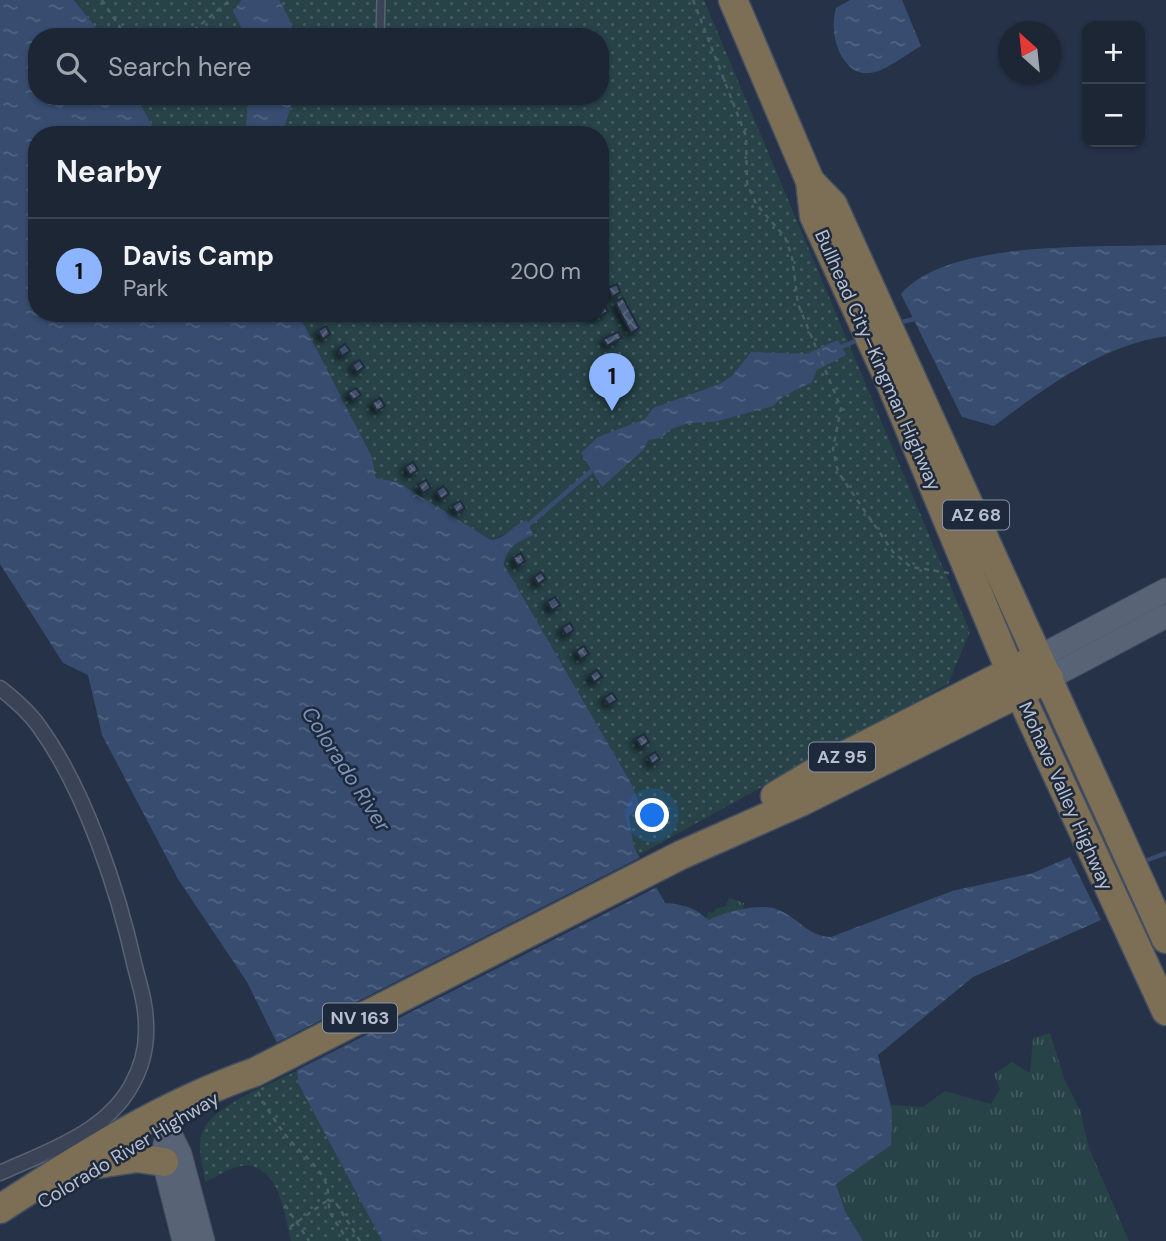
<!DOCTYPE html>
<meta charset="utf-8">
<style>
:root{--surface:#1c2635;--page:#252e3d;--text:#f1f3f6;--muted:#a0a5ad;--line:#3a4350;--accent:#8db5ff}
body{margin:0;font-family:"DM Sans",sans-serif;background:var(--page);color:var(--text)}
.controls{position:absolute;right:21px;top:21px;display:grid;overflow:hidden;border-radius:14px;box-shadow:0 2px 5px #0004}
.controls button{width:63px;height:63px;display:grid;place-items:center;padding:0;border:0;border-bottom:2px solid var(--line);background:var(--surface);color:var(--text);font:35px sans-serif}
.compass{position:absolute;left:998px;top:21px;width:63px;height:63px;border-radius:50%;background:var(--surface);box-shadow:0 2px 5px #0004;rotate:333deg}
.you{position:absolute;left:653px;top:816px;width:24px;height:24px;margin:-18px;border:5px solid #fff;border-radius:50%;background:#1a73e8;box-shadow:0 0 0 10px #1a73e833}
.badge{display:grid;place-items:center;width:46px;height:46px;border-radius:50%;background:var(--accent);color:#111;font-size:23px;font-weight:700}
.pin{position:absolute;translate:-50% -58px;filter:drop-shadow(0 2px 4px #0008)}
.pin::after{content:'';position:absolute;top:37px;width:24px;height:21px;background:inherit;clip-path:polygon(0 0,100% 0,50% 100%)}
.list{margin:0;padding:0;list-style:none}
h2{display:flex;justify-content:space-between;align-items:center;height:91px;margin:0;padding:0 28px;font-size:30px}
h2 small{font-size:23px;font-weight:400;color:var(--muted)}
.list li{display:grid;grid-template-columns:46px 1fr auto;gap:21px;align-items:center;box-sizing:border-box;height:105px;padding:0 28px;border-top:2px solid var(--line)}
.list b{display:block;font-size:26px;white-space:nowrap}
.list p{margin:0;font-size:23px;white-space:nowrap;color:var(--muted)}
.list em{font-size:23px;font-style:normal;color:var(--muted)}
.icon{flex:none;width:38px;height:38px;fill:none;stroke:currentColor;stroke-width:2;stroke-linecap:round;stroke-linejoin:round}
.map{position:relative;flex:none;width:1166px;height:1241px;overflow:hidden}
.search{position:absolute;background:var(--surface);box-shadow:0 2px 5px #0004;left:28px;top:28px;width:581px;height:77px;display:flex;align-items:center;gap:18px;box-sizing:border-box;padding:0 24px;border-radius:28px;color:var(--muted);font-size:26px}
.panel{position:absolute;background:var(--surface);box-shadow:0 2px 5px #0004;left:28px;top:126px;width:581px;height:196px;border-radius:28px}
.map>svg:first-child{display:block}
.grass{fill:url(#grass-tufts)}
.park{fill:url(#park-dots)}
.water{fill:url(#water-ripples)}
.pier{fill:#253247}
.lines{fill:none;stroke-linecap:round;stroke-linejoin:round}
.stream{stroke:#374c6f;stroke-width:4.5}
.building{fill:url(#building-cross-hatch);stroke:#202b3e;stroke-width:2;filter:url(#shadow)}
.lane-casing{stroke:#586273;stroke-width:10}
.street-casing{stroke:#586273;stroke-width:17}
.primary-casing{stroke:#434d5f;stroke-width:25}
.highway-casing{stroke:#444f61;stroke-width:31}
.path{stroke:#466063;stroke-width:2.5;stroke-dasharray:5 5;stroke-linecap:butt}
.lane{stroke:#3a4456;stroke-width:7}
.street{stroke:#3a4456;stroke-width:14}
.primary{stroke:#586376;stroke-width:23}
.highway{stroke:#7d6f56;stroke-width:28}
.labels{text-anchor:middle;dominant-baseline:central;stroke-width:5;stroke-linejoin:round;paint-order:stroke}
.shield{fill:#1e293c;stroke:#8a93a3;stroke-width:2}
.shield-label{font-size:18px;font-weight:bold;fill:#b8c0cf}
.street-label{font-size:19px;fill:#b8c0cf;stroke:#1e293c}
.water-label{font-size:21px;font-style:italic;fill:#7c94b9;stroke:#1e293c}
</style>
<div class="map">
<svg width="1166" height="1241" viewBox="0 0 1166 1241">
<defs>
<pattern id="grass-tufts" width="24" height="20" patternUnits="userSpaceOnUse" patternTransform="scale(1.75)"><rect width="24" height="20" fill="#274348"/><path d="M3 7l-1-3M5 7V3M7 7l1-3M15 17l-1-3M17 17v-4M19 17l1-3" fill="none" stroke="#445c61"/></pattern>
<pattern id="park-dots" width="8" height="8" patternUnits="userSpaceOnUse" patternTransform="scale(1.75)"><rect width="8" height="8" fill="#274348"/><path d="M2 2h.1M6 6h.1" fill="none" stroke="#445c61" stroke-width="1.8" stroke-linecap="round"/></pattern>
<pattern id="water-ripples" width="26" height="14" patternUnits="userSpaceOnUse" patternTransform="scale(1.75)"><rect width="26" height="14" fill="#374c6f"/><path d="M2 4q2-2 4 0t4 0M15 11q2-2 4 0t4 0" fill="none" stroke="#526482"/></pattern>
<pattern id="building-cross-hatch" width="8" height="8" patternUnits="userSpaceOnUse" patternTransform="scale(1.75)"><rect width="8" height="8" fill="#414f67"/><path d="M0 0l8 8M0 8l8-8" fill="none" stroke="#5a677c"/></pattern>
<filter id="shadow"><feDropShadow dx="-4" dy="4" stdDeviation="3.5" flood-color="#0009"/></filter>
</defs>
<rect width="100%" height="100%" fill="#253247"/>
<path class="grass" d="M729,898l15,5 -1,8 140,193 40,3 22,-16 46,13 9,-15 -6,-15 18,-12 18,11 3,-35 17,-5 15,48 15,29 9,38 40,93h-266l-18,-30 -15,-46 -108,-228 -16,-19 2,-6 5,1 4,-5 9,-2z"/>
<g class="park">
<path d="M74,0h630l266,632 -22,52 -309,171 -5,-8 -5,-30 10,-11 -8,-23 -127,-218 2,-31 -15,6 -94,-58 -21,-4 -4,-21 -74,-144h302v-178h-443l-21,-39h464v-59h-497z"/>
<path d="M297,1071l1,12 84,158h-91c-7,-27 -11,-79 -50,-75 -13,2 -25,11 -36,16 -2,-15 -8,-34 -3,-49 8,-26 70,-50 95,-62z"/>
</g>
<g class="water">
<path d="M0,0h74l29,37h-66v59h99l21,39h-120v178h261l74,144 4,21 21,4 94,58c16,-2 22,-15 36,-20l6,15c-16,7 -27,12 -29,30l127,218 9,23 -11,11 5,30 31,56c17,1 30,4 43,17 17,-8 47,-16 65,-12 23,6 34,29 58,29l121,-46 81,-18 37,-16 31,63 -128,57 -95,78 14,56 -1,34 -55,39 9,27 18,30h-481l-84,-158 -1,-12 -21,-30 -29,-59 -69,-103 -76,-144 -14,-60 -25,-12 -63,-99z"/>
<path d="M242,0h37l10,18 5,19h-48l-13,-26z"/>
<path d="M850,0h52l19,46c-29,17 -61,49 -82,5 -6,-14 -7,-29 -3,-43z"/>
<path d="M249,96h45l-12,39 -33,-4 -3,-8z"/>
<path d="M1166,245v91c-66,10 -119,51 -172,90l-32,-9 -61,-123c47,-55 195,-46 265,-49z"/>
<path d="M838,340l8,15 -29,15 -5,12 -28,14 -11,10 -59,16 -25,1 -18,6 -10,9 -12,2 -6,10 -41,37 -21,-34 17,-16 47,-18 8,-11 67,-24 13,-9 18,-23 55,2z"/>
</g>
<path class="pier" d="M643,856l16,30 -366,186 -19,-28z"/>
<g class="lines">
<g class="stream">
<path d="M897,323l22,-5"/>
<path d="M839,348l21,-9"/>
<path d="M527,526l68,-58"/>
<path d="M1142,862l24,-9"/>
</g>
</g>
<g class="building">
<path d="M617,284l3,8 -8,5 -4,-9z"/>
<path d="M623,298l16,30 -8,5 -16,-31z"/>
<path d="M605,305l3,7 -14,7 -4,-6h10v-5z"/>
<path d="M326,326l4,8 -7,5 -5,-8z"/>
<path d="M618,332l4,6 -15,8 -4,-7z"/>
<path d="M345,344l5,7 -8,5 -4,-7z"/>
<path d="M360,360l4,7 -7,5 -5,-7z"/>
<path d="M356,388l5,7 -8,5 -5,-7z"/>
<path d="M380,398l5,8 -8,5 -5,-8z"/>
<path d="M413,462l5,8 -8,5 -5,-8z"/>
<path d="M426,480l5,8 -8,5 -5,-8z"/>
<path d="M444,486l5,8 -8,5 -5,-8z"/>
<path d="M460,501l5,7 -8,5 -5,-7z"/>
<path d="M521,553l4,8 -7,5 -5,-8z"/>
<path d="M541,572l5,7 -8,5 -4,-7z"/>
<path d="M555,597l5,8 -8,5 -5,-8z"/>
<path d="M570,623l4,7 -8,5 -4,-7z"/>
<path d="M584,646l5,8 -8,5 -5,-8z"/>
<path d="M597,670l5,7 -8,5 -4,-7z"/>
<path d="M612,693l5,7 -8,5 -5,-7z"/>
<path d="M644,734l5,8 -8,5 -5,-8z"/>
<path d="M655,752l5,7 -8,5 -4,-7z"/>
</g>
<g class="lines">
<defs>
<path id="lane" d="M380,37l1,-37"/>
<path id="street" d="M0,688c14,11 28,23 38,37 47,64 80,165 97,242 5,19 11,38 11,58 1,21 -4,42 -15,61 -26,47 -85,66 -131,87"/>
<g id="primary">
<path d="M1039,657l127,-67"/>
<path d="M1049,678l117,-62"/>
<path d="M160,1113l20,41 23,87"/>
<path d="M165,1144l-1,18 20,79"/>
</g>
<g id="highway">
<path d="M733,0l77,181 4,35 77,168 128,308 147,319"/>
<path d="M810,181l23,24 333,734"/>
<path d="M775,796l57,-34 195,-99"/>
<path d="M98,1164l39,-6 27,4"/>
<path d="M0,1209c81,-53 163,-105 255,-137l426,-217 122,-54 246,-123"/>
</g>
</defs>
<use href="#lane" class="lane-casing"/>
<use href="#street" class="street-casing"/>
<use href="#primary" class="primary-casing"/>
<use href="#highway" class="highway-casing"/>
<g class="path">
<path d="M102,0l19,29"/>
<path d="M693,0l53,136 1,47 9,21 29,33 7,20 6,47 43,104 -8,41 5,23 55,80 18,15 38,6"/>
<path d="M186,37l44,-37"/>
<path d="M258,1092c4,10 23,38 30,46 15,18 43,35 40,62l8,3 24,38"/>
<path d="M285,1205l24,36"/>
<path d="M290,1227l38,-27 2,13 18,28"/>
</g>
<use href="#lane" class="lane"/>
<use href="#street" class="street"/>
<use href="#primary" class="primary"/>
<use href="#highway" class="highway"/>
</g>
<g class="labels">
<g class="shield">
<rect x="943" y="500.5" width="66" height="29" rx="5"/>
<rect x="809" y="742.5" width="66" height="29" rx="5"/>
<rect x="323" y="1003.5" width="74" height="29" rx="5"/>
</g>
<g class="shield-label">
<text x="976" y="515">AZ 68</text>
<text x="842" y="757">AZ 95</text>
<text x="360" y="1018">NV 163</text>
</g>
<g class="street-label">
<text transform="translate(878 360) rotate(66)">Bullhead City–Kingman Highway</text>
<text transform="translate(1066 796) rotate(66)">Mohave Valley Highway</text>
<text transform="translate(128 1150) rotate(-31)">Colorado River Highway</text>
</g>
<g class="water-label">
<text transform="translate(346 769) rotate(57)">Colorado River</text>
</g>
</g>
</svg>
<div class="controls">
<button>+</button>
<button>−</button>
</div>
<svg class="compass" viewBox="-18 -18 36 36"><path d="M0-13l5 13h-10z" fill="#e53935"/><path d="M0 13l5-13h-10z" fill="#a0a5ad"/></svg>
<div class="you"></div>
<div class="pin badge" style="left:612px;top:411px">1</div>
<div class="search"><svg class="icon" aria-label="search" viewBox="0 0 24 24"><circle cx="10" cy="10" r="6"/><path d="M15 15l6 6"/></svg>Search here</div>
<section class="panel">
<h2>Nearby<small></small></h2>
<ul class="list">
<li><span class="badge">1</span><div><b>Davis Camp</b><p>Park</p></div><em>200 m</em></li>
</ul>
</section>
</div>
